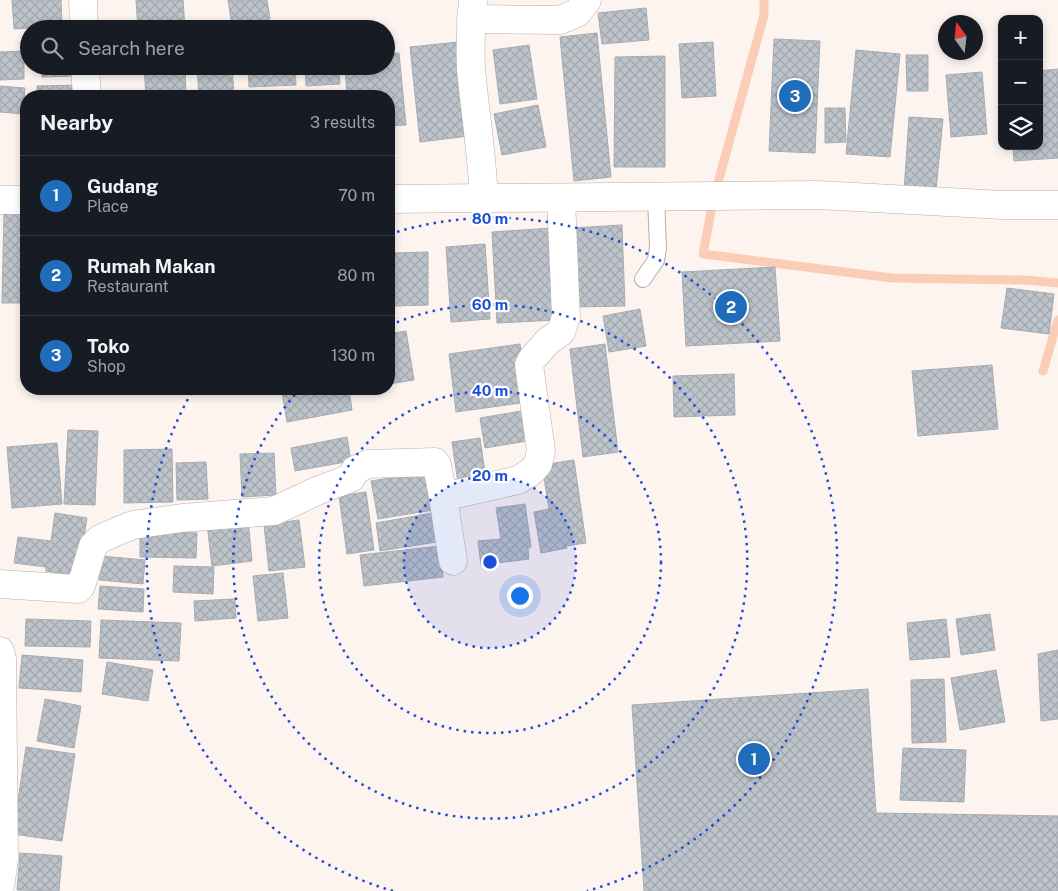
<!DOCTYPE html>
<meta charset="utf-8">
<style>
:root{--surface:#171b24;--page:#20242c;--text:#f1f3f6;--muted:#9ea1a6;--line:#363941;--accent:#1f6cbb}
body{margin:0;font-family:"Public Sans",sans-serif;background:var(--page);color:var(--text)}
.controls{position:absolute;right:15px;top:15px;display:grid;overflow:hidden;border-radius:10px;box-shadow:0 2px 8px #0003}
.controls button{width:45px;height:45px;display:grid;place-items:center;padding:0;border:0;border-bottom:1px solid var(--line);background:var(--surface);color:var(--text);font:25px sans-serif}
.compass{position:absolute;left:938px;top:15px;width:45px;height:45px;border-radius:50%;background:var(--surface);box-shadow:0 2px 8px #0003;rotate:345deg}
.you{position:absolute;left:519px;top:595px;width:18px;height:18px;margin:-12px;border:4px solid #fff;border-radius:50%;background:#1a73e8;box-shadow:0 0 0 8px #1a73e833}
.badge{display:grid;place-items:center;width:32px;height:32px;border-radius:50%;background:var(--accent);color:#fff;font-size:16px;font-weight:700}
.pin{position:absolute;translate:-50% -50%;border:2px solid #fff;box-shadow:0 1px 5px #0006}
.list{margin:0;padding:0;list-style:none}
h2{display:flex;justify-content:space-between;align-items:center;height:65px;margin:0;padding:0 20px;font-size:21px}
h2 small{font-size:16px;font-weight:400;color:var(--muted)}
.list li{display:grid;grid-template-columns:32px 1fr auto;gap:15px;align-items:center;box-sizing:border-box;height:80px;padding:0 20px;border-top:1px solid var(--line)}
.list b{display:block;font-size:19px;white-space:nowrap}
.list p{margin:0;font-size:16px;white-space:nowrap;color:var(--muted)}
.list em{font-size:16px;font-style:normal;color:var(--muted)}
.icon{flex:none;width:28px;height:28px;fill:none;stroke:currentColor;stroke-width:2;stroke-linecap:round;stroke-linejoin:round}
.map{position:relative;flex:none;width:1058px;height:891px;overflow:hidden}
.search{position:absolute;background:var(--surface);box-shadow:0 2px 8px #0003;left:20px;top:20px;width:375px;height:55px;display:flex;align-items:center;gap:12px;box-sizing:border-box;padding:0 18px;border-radius:28px;color:var(--muted);font-size:19px}
.panel{position:absolute;background:var(--surface);box-shadow:0 2px 8px #0003;left:20px;top:90px;width:375px;height:305px;border-radius:20px}
.map>svg:first-child{display:block}
.lines{fill:none;stroke-linecap:round;stroke-linejoin:round}
.stream{stroke:#fbcdb7;stroke-width:9}
.building{fill:url(#building-cross-hatch);stroke:#a6acb3}
.service-casing{stroke:#b8aeaa;stroke-width:18}
.minor-casing{stroke:#b8aeaa;stroke-width:29}
.service{stroke:#fff;stroke-width:16}
.minor{stroke:#fff;stroke-width:28}
.ring{fill:none;stroke:#1d4ed8;stroke-width:2.5;stroke-dasharray:2.5 5}
.centre{fill:#1d4ed8;stroke:#fff;stroke-width:2.5}
.ring-label{font-size:15px;text-anchor:middle;font-weight:bold;fill:#1d4ed8;stroke:#fff;stroke-width:4.5;stroke-linejoin:round;paint-order:stroke}
</style>
<div class="map">
<svg width="1058" height="891" viewBox="0 0 1058 891">
<defs>
<pattern id="building-cross-hatch" width="8" height="8" patternUnits="userSpaceOnUse" patternTransform="scale(1.25)"><rect width="8" height="8" fill="#bcc3ca"/><path d="M0 0l8 8M0 8l8-8" fill="none" stroke="#a2a7ad"/></pattern>
</defs>
<rect width="100%" height="100%" fill="#fef4ef"/>
<g class="lines">
<g class="stream">
<path d="M764,0v15l-51,186 -10,53 189,24 134,2 32,3"/>
<path d="M1043,371l15,-51"/>
</g>
</g>
<g class="building">
<path d="M12,0h49l1,26 -48,3z"/>
<path d="M136,0h47l2,29h-47z"/>
<path d="M228,0h39l3,19 -38,7z"/>
<path d="M646,8l3,32 -47,4 -4,-31z"/>
<path d="M597,33l14,144 -37,4 -14,-144z"/>
<path d="M774,39l46,2 -5,112 -46,-2z"/>
<path d="M458,42l11,94 -49,6 -10,-95z"/>
<path d="M713,42l3,54 -34,2 -3,-54z"/>
<path d="M529,45l8,54 -37,5 -7,-54z"/>
<path d="M856,50l44,4 -10,103 -44,-3z"/>
<path d="M24,51v28l-24,1v-28z"/>
<path d="M399,53l7,72 -17,1v-30h-42l-2,-30h41v-12z"/>
<path d="M906,55h22v36h-21z"/>
<path d="M665,56v111h-51l1,-110z"/>
<path d="M41,66h32v10l-31,1z"/>
<path d="M144,66h41l1,30h-40z"/>
<path d="M232,66l2,30h-35l-2,-29z"/>
<path d="M248,66h47l1,19 -47,2z"/>
<path d="M305,66h34l1,18 -34,2z"/>
<path d="M1058,69v89l-44,3 -1,-15h26v-75z"/>
<path d="M982,72l5,62 -36,3 -5,-62z"/>
<path d="M82,85v11h-45v-10z"/>
<path d="M0,86l25,2 -2,26 -23,-2z"/>
<rect x="254" y="91" width="45" height="5"/>
<path d="M538,105l8,42 -44,8 -8,-41z"/>
<path d="M825,108h20l1,34 -21,1z"/>
<path d="M909,117l34,2 -7,71 -32,1z"/>
<path d="M4,214h22v89h-24z"/>
<path d="M622,225l3,81 -49,1 -3,-79z"/>
<path d="M552,228l6,92 -61,3 -5,-91z"/>
<path d="M485,244l5,75 -39,3 -5,-75z"/>
<path d="M428,252v53l-34,1v-53z"/>
<path d="M775,267l5,74 -94,5 -4,-74z"/>
<path d="M1007,288l47,6 -5,40 -48,-6z"/>
<path d="M640,309l6,37 -37,6 -6,-36z"/>
<path d="M406,331l8,49 -25,4v-50z"/>
<path d="M520,344l8,58 -72,10 -7,-58z"/>
<path d="M605,344l13,108 -35,5 -13,-108z"/>
<path d="M992,365l6,64 -80,7 -6,-65z"/>
<path d="M734,374l1,41 -61,2 -1,-41z"/>
<path d="M304,389h45l3,21 -65,12 -5,-30z"/>
<path d="M521,411l6,30 -42,7 -5,-30z"/>
<path d="M68,430l30,1 -3,74 -31,-1z"/>
<path d="M347,437l4,24 -56,10 -4,-23z"/>
<path d="M480,438l6,41 -28,4 -6,-41z"/>
<path d="M57,443l5,61 -50,4 -5,-61z"/>
<path d="M172,449l1,53 -49,1v-53z"/>
<path d="M274,453l2,42 -34,2 -2,-43z"/>
<path d="M574,460l12,83 -20,3 1,2 -26,5 -7,-41 15,-3 -7,-44z"/>
<path d="M206,462l2,37 -31,1 -1,-37z"/>
<path d="M433,471l6,38 -61,10 -7,-38z"/>
<path d="M366,492l8,58 -27,4 -8,-58z"/>
<path d="M525,504l6,43 -3,1 1,11 -48,6 -3,-24 23,-2 -5,-31z"/>
<path d="M444,511l5,29 -69,11 -4,-28z"/>
<path d="M55,513l32,5 -9,58 -32,-5v-4l-32,-4 4,-26 33,4z"/>
<path d="M248,520l4,41 -40,5 -5,-42z"/>
<path d="M299,520l6,47 -36,4 -5,-46z"/>
<path d="M140,531l57,2 -1,25 -56,-1z"/>
<path d="M440,546l3,31 -79,9 -4,-31z"/>
<path d="M101,556l44,4 -2,24 -44,-4z"/>
<path d="M174,566l40,1 -1,27 -40,-2z"/>
<path d="M283,573l5,45 -30,3 -5,-45z"/>
<path d="M100,586l44,3 -1,23 -45,-3z"/>
<path d="M235,599l1,19 -41,3 -1,-20z"/>
<path d="M990,614l5,36 -34,5 -5,-36z"/>
<path d="M26,619l65,2 -1,26 -65,-1z"/>
<path d="M946,619l4,38 -40,3 -3,-37z"/>
<path d="M101,620l80,3 -2,38 -80,-3z"/>
<path d="M1058,650v69l-17,2 -3,-67z"/>
<path d="M22,655l61,5 -2,32 -62,-4z"/>
<path d="M107,662l46,8 -5,31 -46,-7z"/>
<path d="M996,670l9,52 -45,8 -9,-52z"/>
<path d="M944,679l2,63 -34,1 -1,-63z"/>
<path d="M868,689l8,124 182,3v75h-414l-12,-186z"/>
<path d="M45,699l36,7 -7,42 -37,-7z"/>
<path d="M26,747l49,7 -13,87 -49,-7z"/>
<path d="M903,748l63,2 -2,52 -64,-2z"/>
<path d="M20,853l42,3 -3,35 -42,-1z"/>
</g>
<g class="lines">
<defs>
<path id="service" d="M643,279l13,-19 2,-12 -2,-51"/>
<g id="minor">
<path d="M83,0l1,29"/>
<path d="M473,0c-2,23 -3,46 -2,69 4,43 11,86 13,130"/>
<path d="M471,19l89,1 17,-7 10,-13"/>
<path d="M85,66l2,30"/>
<path d="M389,199l429,-4 185,10h55"/>
<path d="M0,200h26"/>
<path d="M443,497l10,64"/>
<path d="M0,584l78,5 3,-3 12,-40 7,-7 18,-8 15,-6 49,-7 92,-7 45,-21 32,-12 4,-8 13,-6 67,-2 2,3 6,32 75,-17 14,-9 6,-7 3,-13 -12,-86 3,-6 16,-18 13,-9 5,-15 -5,-119"/>
<path d="M0,651l2,8 2,200 -4,28"/>
</g>
</defs>
<use href="#service" class="service-casing"/>
<use href="#minor" class="minor-casing"/>
<use href="#service" class="service"/>
<use href="#minor" class="minor"/>
</g>
<circle cx="490" cy="562" r="86" fill="#1d4ed8" fill-opacity=".12"/>
<g class="ring">
<circle cx="490" cy="562" r="86"/>
<circle cx="490" cy="562" r="171"/>
<path d="M390 325A257 257 0 1 1 299 390"/>
<path d="M393 891A343 343 0 0 1 193 390M390 234A343 343 0 1 1 587 891"/>
</g>
<circle cx="490" cy="562" r="8" class="centre"/>
<g class="ring-label">
<text x="490" y="224">80 m</text>
<text x="490" y="310">60 m</text>
<text x="490" y="396">40 m</text>
<text x="490" y="481">20 m</text>
</g>
</svg>
<div class="controls">
<button>+</button>
<button>−</button>
<button><svg class="icon" aria-label="layers" viewBox="0 0 24 24"><path d="M12 4l9 5-9 5-9-5zM3 14l9 5 9-5"/></svg></button>
</div>
<svg class="compass" viewBox="-18 -18 36 36"><path d="M0-13l5 13h-10z" fill="#e53935"/><path d="M0 13l5-13h-10z" fill="#9ea1a6"/></svg>
<div class="you"></div>
<div class="pin badge" style="left:754px;top:759px">1</div>
<div class="pin badge" style="left:731px;top:307px">2</div>
<div class="pin badge" style="left:795px;top:96px">3</div>
<div class="search"><svg class="icon" aria-label="search" viewBox="0 0 24 24"><circle cx="10" cy="10" r="6"/><path d="M15 15l6 6"/></svg>Search here</div>
<section class="panel">
<h2>Nearby<small>3 results</small></h2>
<ul class="list">
<li><span class="badge">1</span><div><b>Gudang</b><p>Place</p></div><em>70 m</em></li>
<li><span class="badge">2</span><div><b>Rumah Makan</b><p>Restaurant</p></div><em>80 m</em></li>
<li><span class="badge">3</span><div><b>Toko</b><p>Shop</p></div><em>130 m</em></li>
</ul>
</section>
</div>
